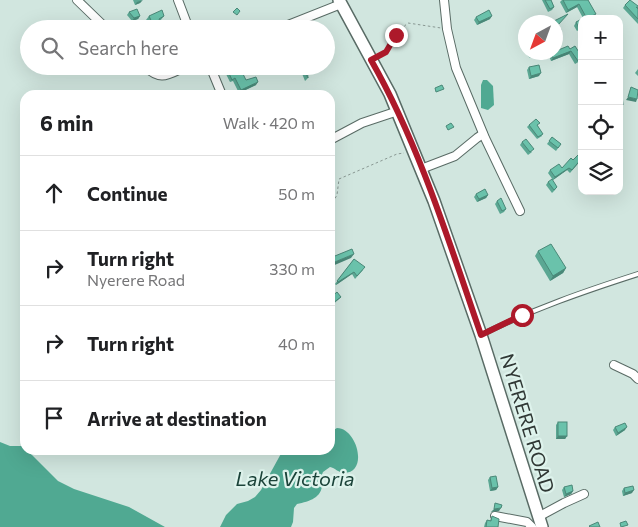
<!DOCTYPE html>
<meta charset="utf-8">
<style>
:root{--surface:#fff;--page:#f6f6f6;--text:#202124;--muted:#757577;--line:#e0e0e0}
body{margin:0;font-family:Commissioner,sans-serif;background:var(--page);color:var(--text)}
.controls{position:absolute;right:15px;top:15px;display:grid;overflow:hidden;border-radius:10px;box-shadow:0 5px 20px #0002}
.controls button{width:45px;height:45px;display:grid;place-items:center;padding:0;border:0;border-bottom:1px solid var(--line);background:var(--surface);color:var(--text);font:25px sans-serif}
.compass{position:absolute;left:518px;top:15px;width:45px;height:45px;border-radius:50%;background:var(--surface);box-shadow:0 5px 20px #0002;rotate:221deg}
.stop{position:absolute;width:15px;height:15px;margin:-11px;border:4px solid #ad192a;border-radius:50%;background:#fff}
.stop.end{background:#ad192a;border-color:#fff;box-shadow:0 1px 5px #0008}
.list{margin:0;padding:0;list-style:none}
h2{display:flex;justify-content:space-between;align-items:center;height:65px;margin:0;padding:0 20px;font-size:21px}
h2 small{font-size:16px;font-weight:400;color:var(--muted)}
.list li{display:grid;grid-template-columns:32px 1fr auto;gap:15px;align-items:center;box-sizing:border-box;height:75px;padding:0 20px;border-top:1px solid var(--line)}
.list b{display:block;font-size:19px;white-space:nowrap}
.list p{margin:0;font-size:16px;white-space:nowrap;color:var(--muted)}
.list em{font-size:16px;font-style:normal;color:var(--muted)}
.icon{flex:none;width:28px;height:28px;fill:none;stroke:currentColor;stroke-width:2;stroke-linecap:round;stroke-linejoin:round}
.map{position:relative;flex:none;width:638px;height:527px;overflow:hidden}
.search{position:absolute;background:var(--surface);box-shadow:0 5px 20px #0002;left:20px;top:20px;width:315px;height:55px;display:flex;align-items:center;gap:12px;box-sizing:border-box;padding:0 18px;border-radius:28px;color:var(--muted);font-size:19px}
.panel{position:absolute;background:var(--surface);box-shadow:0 5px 20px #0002;left:20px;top:90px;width:315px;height:365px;border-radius:15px}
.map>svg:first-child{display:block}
.water{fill:#50a992}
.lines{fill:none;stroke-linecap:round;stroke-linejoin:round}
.service-casing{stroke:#596b65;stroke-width:6}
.minor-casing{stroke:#596b65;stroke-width:10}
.primary-casing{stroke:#596b65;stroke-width:14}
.path{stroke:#899893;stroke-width:1;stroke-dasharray:2.5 2.5;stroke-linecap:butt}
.service{stroke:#fff;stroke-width:4}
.minor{stroke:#fff;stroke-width:8}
.primary{stroke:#fff;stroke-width:11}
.wall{fill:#5ba793}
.shaded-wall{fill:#4a8878}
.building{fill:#6ac2ab;stroke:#4a8878}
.route{stroke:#ad192a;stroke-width:6}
.labels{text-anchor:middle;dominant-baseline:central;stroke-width:4.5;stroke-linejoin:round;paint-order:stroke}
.street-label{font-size:19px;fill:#2f3734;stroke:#def3ec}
.water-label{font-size:20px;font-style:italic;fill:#1b4339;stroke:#def3ec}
</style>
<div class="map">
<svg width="638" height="527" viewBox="0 0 638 527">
<rect width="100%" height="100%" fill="#d1e6df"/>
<g class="water">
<path d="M483,80h4l6,6 1,19 -6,5 -7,-2v-23z"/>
<path d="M337,428c20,0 32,45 7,45 -5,0 -9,-5 -14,-6l-7,5 -2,5c5,19 -9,24 -24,27l-3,4 -1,14 -2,5h-71l6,-12 11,-11 11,-3 7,-4 6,-7 22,-40h47v-18z"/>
<path d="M0,442l10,4h13l35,35 16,8 55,18 36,20h-165z"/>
</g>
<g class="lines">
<defs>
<path id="service" d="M483,334c50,-25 102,-43 155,-60"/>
<g id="minor">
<path d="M77,0l30,29"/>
<path d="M178,0l11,29"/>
<path d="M444,0l3,29 9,39 29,70 35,73"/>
<path d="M278,29l63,-25"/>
<path d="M144,66c18,16 23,9 43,0"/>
<path d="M210,66l12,29"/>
<path d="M330,140l32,-17 36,-12"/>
<path d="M421,169l34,-13 22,-18 6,-4"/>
<path d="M614,365l19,9 5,5"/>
<path d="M495,516l32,6 5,5"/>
<path d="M538,517l26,-14 20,-9"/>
</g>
<path id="primary" d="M339,0l51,94 44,107 47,134 61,192"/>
</defs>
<use href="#service" class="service-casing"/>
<use href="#minor" class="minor-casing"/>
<use href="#primary" class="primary-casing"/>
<g class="path">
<path d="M379,57c12,-7 16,-24 29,-34l33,5"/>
<path d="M330,207l7,-12 2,-16 58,-25 7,-1"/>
</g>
<use href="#service" class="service"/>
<use href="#minor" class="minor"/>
<use href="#primary" class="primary"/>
</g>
<g class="wall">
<path d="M133,0h9l-2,3 -5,2z"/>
<path d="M542,0h9l3,7 -2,3 -4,2z"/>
<path d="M562,0h26l6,17 -11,1 -6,-11 -11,6 -6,-11z"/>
<path d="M625,5l13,1v18l-15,-16z"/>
<path d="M129,12l11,4 -2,3 -6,2 -5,-6z"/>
<path d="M149,16h15l-4,5 3,8h-13l-4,-9z"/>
<path d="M476,17l14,2 -13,6 -3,-5z"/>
<path d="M576,22l6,6 -5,3 -3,-5z"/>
<path d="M570,49l10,12 -5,3 -6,-10 -18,7 -2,-5 2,-3z"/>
<path d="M535,52l-5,6 -4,-4 1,-1z"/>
<path d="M299,66h9l-1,1 1,11 -3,3z"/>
<path d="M529,67l10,9 -10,3 -2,-9z"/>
<path d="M227,69l19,11 10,5 -17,8 -6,-12 -3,1 -5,-10z"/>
<path d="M638,69v7l-3,-3z"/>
<path d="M529,125l9,1 4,10 -5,3 -10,-12z"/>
<path d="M552,137l9,7 -5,7 -9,-7z"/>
<path d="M522,142l10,10 -4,3 -8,-10z"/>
<path d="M582,159l-12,14 -3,-3 -14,10 -5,-7 2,-3 12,-2 11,-8z"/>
<path d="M548,182l9,5 -2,3 -3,3 -6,-8z"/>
<path d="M476,194l12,1 -2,3 -9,4 -3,-5z"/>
<path d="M497,201l9,8 -2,3 -4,2 -5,-10z"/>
<path d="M538,251l28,17 -3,5 -13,8 -15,-25z"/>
<path d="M354,259l9,11 -8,9 -3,-5 -16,11 -1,-1z"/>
<path d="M341,297l-3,3 -7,6 -1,-8z"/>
<path d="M558,422l9,14 -2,3h-9v-14z"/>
<path d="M615,427l10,3 -9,6 -3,-6z"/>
<path d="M490,477l8,10 -2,3 -6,1 -2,-11z"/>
<path d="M564,487l9,4 -2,3 -7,3 -2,-7z"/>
<path d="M624,488l8,5 -9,3 -1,-5z"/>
<path d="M492,516l6,11h-14l1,-4 2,-3 3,1z"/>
</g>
<g class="shaded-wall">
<path d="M143,0l-3,3 -5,2 2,-3z"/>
<path d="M579,4l-2,3 -11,6 2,-3z"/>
<path d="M140,16l-2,3 -6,2 2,-3z"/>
<path d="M492,16l-2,3 -13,6 2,-3z"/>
<path d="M571,51l-2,3 -18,7 2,-3z"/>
<path d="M541,73l-2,3 -10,3 2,-3z"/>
<path d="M258,82l-2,3 -17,8 2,-3z"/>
<path d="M628,97l9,2 -1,3 -10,-2z"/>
<path d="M569,168l-2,2 -14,10 2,-3z"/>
<path d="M488,195l-2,3 -9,4 2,-3z"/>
<path d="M354,254l-3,4 -21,9v-3z"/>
<path d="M566,268l-3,5 -13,8 3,-5z"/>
<path d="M354,272l-2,2 -16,11 2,-3z"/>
<path d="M627,427l-2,3 -9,6 2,-3z"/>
<path d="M558,436h9l-2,3h-9z"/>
<path d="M498,487l-2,3 -6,1 2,-3z"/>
<path d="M634,490l-2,3 -9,3 2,-3z"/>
<path d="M573,491l-2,3 -7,3 2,-3z"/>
<path d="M501,508l-2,3 -8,1 3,-3z"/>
</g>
<g class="building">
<path d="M545,0h6l3,7 -4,2z"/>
<path d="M563,0h25l8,14 -4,2 1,3h-10l3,-2 -7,-13 -11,6z"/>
<path d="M630,0l8,6v2l-2,-1 2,2v10l-13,-14z"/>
<path d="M237,8l3,3 -3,4 -4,-3z"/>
<path d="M137,9l3,7 -6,2 -5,-6z"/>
<path d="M162,10l2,6 -5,3 4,10h-8l-6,-13z"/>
<path d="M489,10l3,6 -13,6 -3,-5z"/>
<path d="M568,14l-10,11 3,5 -4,4 -1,-3v-9h-3l1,-1z"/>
<path d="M582,19v7l-3,2 -3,-6z"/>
<path d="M568,46l2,3 5,-3 7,11v1l-4,3 -7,-10 -18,7 -2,-5 5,-1v-1z"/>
<path d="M527,52h8l-4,4z"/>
<path d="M539,65l2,8 -10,3 -2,-9z"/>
<path d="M233,66h6l7,14 10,-3 2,5 -17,8 -6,-12 -3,2 -5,-11z"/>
<path d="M302,66h5l1,12z"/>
<path d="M442,85l2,4 -8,3 -1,-4z"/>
<path d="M631,87l7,3 -1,9 -9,-2z"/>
<path d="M619,95h3l1,10 -4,1z"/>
<path d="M330,114l4,9 -4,2z"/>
<path d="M536,119l4,4 -3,2 6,9 -5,3 -9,-12z"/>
<path d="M451,123l3,4 -6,3 -2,-4z"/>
<path d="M552,137l9,7 -3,4 -9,-7z"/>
<path d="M526,139l8,10 -4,3 -8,-10z"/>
<path d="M582,151v7l-10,12 -3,-2 -14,9 -5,-7 9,-6 3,4 9,-10 2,2z"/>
<path d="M552,179l5,8 -3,3 -6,-8z"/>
<path d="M485,189l3,6 -9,4 -3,-5z"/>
<path d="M501,198l5,11 -4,2 -5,-10z"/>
<path d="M551,244l15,24 -13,8 -15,-25z"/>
<path d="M352,249l2,5 -24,10v-6z"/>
<path d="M354,259l11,8 -8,9 -3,-4 -16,10 -1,-1z"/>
<path d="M337,292l4,5 -8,6 -3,-5z"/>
<rect x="558" y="422" width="9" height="14"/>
<path d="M625,423l2,4 -9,6 -3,-6z"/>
<path d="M496,476l2,11 -6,1 -2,-11z"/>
<path d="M572,485l1,6 -7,3 -2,-7z"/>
<path d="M633,486l1,4 -9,3 -1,-5z"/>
<path d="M495,503l7,2 -1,3 -7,1z"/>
<path d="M492,516l7,3 -1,8h-12l1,-7 4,1z"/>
<path d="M626,521l2,4 -7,2 -1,-4z"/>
<path d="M598,522l2,5h-10l-1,-1z"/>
</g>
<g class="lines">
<path class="route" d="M396,35l-10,17 -15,8c49,86 78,182 110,275l41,-20"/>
</g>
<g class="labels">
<g class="street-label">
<text transform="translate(528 423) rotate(73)">NYERERE ROAD</text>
</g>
<g class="water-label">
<text x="295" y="478">Lake Victoria</text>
</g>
</g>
</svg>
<div class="controls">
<button>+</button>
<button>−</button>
<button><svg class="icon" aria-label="locate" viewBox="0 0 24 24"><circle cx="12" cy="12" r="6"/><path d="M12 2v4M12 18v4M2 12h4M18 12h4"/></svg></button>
<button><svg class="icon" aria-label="layers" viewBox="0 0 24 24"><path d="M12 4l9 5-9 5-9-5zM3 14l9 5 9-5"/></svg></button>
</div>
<svg class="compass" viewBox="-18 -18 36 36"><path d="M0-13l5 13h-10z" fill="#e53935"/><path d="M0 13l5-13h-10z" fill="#757577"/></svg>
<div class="stop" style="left:522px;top:315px"></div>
<div class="stop end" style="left:396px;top:35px"></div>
<div class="search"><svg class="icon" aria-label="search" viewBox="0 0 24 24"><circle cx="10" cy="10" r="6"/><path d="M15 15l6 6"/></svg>Search here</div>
<section class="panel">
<h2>6 min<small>Walk · 420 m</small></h2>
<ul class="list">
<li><svg class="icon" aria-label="ahead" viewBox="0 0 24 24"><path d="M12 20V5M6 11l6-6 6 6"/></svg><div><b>Continue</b></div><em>50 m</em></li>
<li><svg class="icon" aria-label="right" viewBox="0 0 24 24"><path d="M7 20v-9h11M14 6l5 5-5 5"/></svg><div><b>Turn right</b><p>Nyerere Road</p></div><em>330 m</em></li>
<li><svg class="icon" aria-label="right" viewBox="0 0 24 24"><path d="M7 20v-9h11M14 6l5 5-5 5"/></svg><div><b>Turn right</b></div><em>40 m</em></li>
<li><svg class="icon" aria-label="arrive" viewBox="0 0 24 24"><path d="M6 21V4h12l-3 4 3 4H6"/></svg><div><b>Arrive at destination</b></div></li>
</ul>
</section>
</div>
